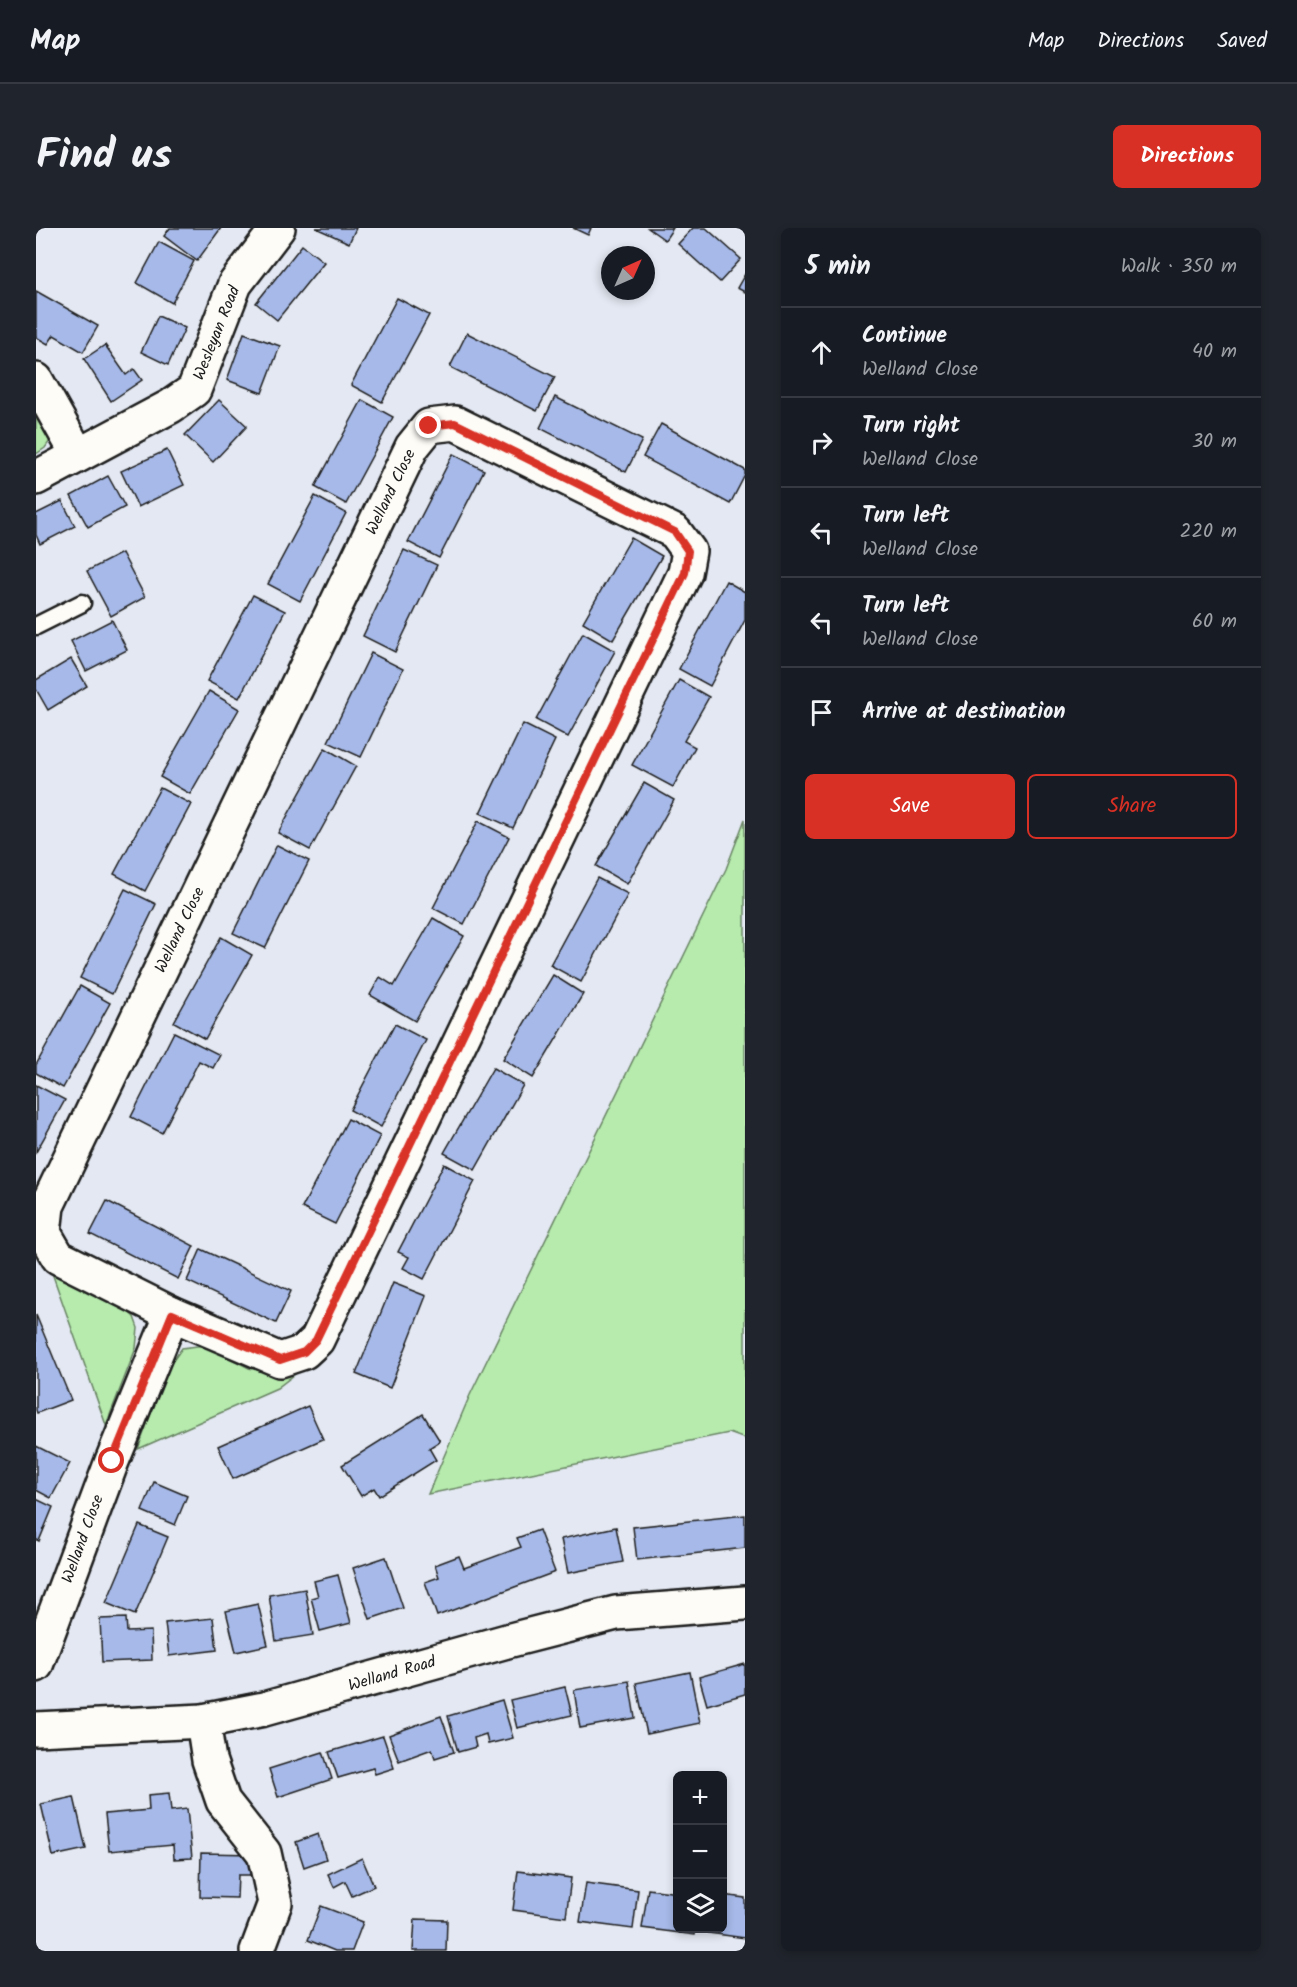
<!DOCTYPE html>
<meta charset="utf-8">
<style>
:root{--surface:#171b24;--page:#20242c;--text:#f1f3f6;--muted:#9ea1a6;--line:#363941;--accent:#d93025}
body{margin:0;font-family:Kalam,sans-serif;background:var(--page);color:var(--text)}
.controls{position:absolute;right:18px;bottom:18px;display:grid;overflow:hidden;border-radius:9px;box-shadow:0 3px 9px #0003}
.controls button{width:54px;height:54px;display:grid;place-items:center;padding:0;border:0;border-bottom:2px solid var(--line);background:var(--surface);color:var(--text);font:30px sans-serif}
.compass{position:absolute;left:565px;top:18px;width:54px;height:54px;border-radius:50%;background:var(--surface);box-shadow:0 3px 9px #0003;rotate:45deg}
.stop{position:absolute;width:18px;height:18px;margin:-14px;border:4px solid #d93025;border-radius:50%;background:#fff}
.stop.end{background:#d93025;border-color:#fff;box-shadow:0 2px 6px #0008}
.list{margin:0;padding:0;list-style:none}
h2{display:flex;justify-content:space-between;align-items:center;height:78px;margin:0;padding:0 24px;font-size:26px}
h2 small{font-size:20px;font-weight:400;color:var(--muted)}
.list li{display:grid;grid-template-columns:39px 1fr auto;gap:18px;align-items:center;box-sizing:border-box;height:90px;padding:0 24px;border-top:2px solid var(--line)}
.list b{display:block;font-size:22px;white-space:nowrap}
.list p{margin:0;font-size:20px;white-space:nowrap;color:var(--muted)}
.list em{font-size:20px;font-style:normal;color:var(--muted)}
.actions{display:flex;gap:12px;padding:18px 24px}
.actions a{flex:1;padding:14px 0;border:2px solid var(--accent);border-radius:9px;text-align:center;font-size:21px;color:var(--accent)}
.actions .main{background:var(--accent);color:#fff}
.icon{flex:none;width:33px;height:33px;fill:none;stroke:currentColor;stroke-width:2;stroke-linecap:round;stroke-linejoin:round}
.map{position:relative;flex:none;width:709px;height:1723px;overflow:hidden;border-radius:9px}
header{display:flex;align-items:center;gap:36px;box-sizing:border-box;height:84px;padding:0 30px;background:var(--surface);border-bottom:2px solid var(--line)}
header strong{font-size:28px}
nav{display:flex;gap:33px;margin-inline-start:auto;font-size:21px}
.intro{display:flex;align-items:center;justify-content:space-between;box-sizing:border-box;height:144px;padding:0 36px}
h1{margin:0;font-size:42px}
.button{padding:15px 27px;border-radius:9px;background:var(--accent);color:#fff;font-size:21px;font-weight:700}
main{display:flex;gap:36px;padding:0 36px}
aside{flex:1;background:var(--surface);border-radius:9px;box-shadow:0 3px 9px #0003}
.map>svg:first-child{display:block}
.green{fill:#b6ebad;stroke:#698464;stroke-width:1.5}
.building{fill:#a6b9e8;stroke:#1c1c1c;stroke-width:1.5}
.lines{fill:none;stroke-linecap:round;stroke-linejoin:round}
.lane-casing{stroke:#1c1c1c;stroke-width:21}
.street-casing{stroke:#1c1c1c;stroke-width:38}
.secondary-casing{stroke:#1c1c1c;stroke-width:38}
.lane{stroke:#fdfcf7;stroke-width:16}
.street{stroke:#fdfcf7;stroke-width:33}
.secondary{stroke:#fdfcf7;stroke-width:33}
.route{stroke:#d93025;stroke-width:8}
.labels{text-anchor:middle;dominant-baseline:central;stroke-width:4.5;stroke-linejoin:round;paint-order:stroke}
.street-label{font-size:16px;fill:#1c1c1c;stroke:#fdfcf7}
</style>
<header>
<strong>Map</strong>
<nav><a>Map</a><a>Directions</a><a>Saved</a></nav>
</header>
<div class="intro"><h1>Find us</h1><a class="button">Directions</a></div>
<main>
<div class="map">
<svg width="709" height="1723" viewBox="0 0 709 1723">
<rect width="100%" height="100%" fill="#e3e8f2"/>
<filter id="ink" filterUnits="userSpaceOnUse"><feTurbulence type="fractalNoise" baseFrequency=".0167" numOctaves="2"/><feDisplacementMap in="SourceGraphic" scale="12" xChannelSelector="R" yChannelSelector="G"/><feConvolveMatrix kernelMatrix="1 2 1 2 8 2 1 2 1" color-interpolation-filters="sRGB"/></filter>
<g filter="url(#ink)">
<g class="green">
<path d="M0,166l16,44 -7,10 -9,6z"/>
<path d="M709,591v620l-16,-6 -301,61 42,-99 256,-526z"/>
<path d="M15,1042l72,37 11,10 4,11 -2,20 -30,77z"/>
<path d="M169,1117l44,23 27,6 23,-3 -22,17 -139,61 29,-80 15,-21z"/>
</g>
<g class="building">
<path d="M134,0h51l-24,33 -33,-25z"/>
<path d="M280,0h40l-7,15z"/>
<path d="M537,0h18l-3,7z"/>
<path d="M612,0h25l-8,12z"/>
<path d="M657,0h13l35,31 -21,23 -42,-38z"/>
<path d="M123,14l35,19 -22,42 -35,-20z"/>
<path d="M266,17l22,17 -47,58 -21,-17z"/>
<path d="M709,46v18l-8,-4z"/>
<path d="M0,63l62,35 -15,26 -29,-17 -6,9 -12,-7z"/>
<path d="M361,70l32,17 -47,87 -31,-17z"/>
<path d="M122,88l27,12 -17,37 -27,-13z"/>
<path d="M208,105l36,13 -18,47 -35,-13z"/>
<path d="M431,105l88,44 -18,34 -87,-44z"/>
<path d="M69,117l21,30 8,-6 8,11 -31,21 -27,-42z"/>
<path d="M519,169l87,43 -16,32 -86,-44z"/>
<path d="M183,172l28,26 -34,36 -28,-27z"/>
<path d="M326,172l31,17 -47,87 -31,-17z"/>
<path d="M625,196l84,46v5l-15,29 -87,-47z"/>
<path d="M131,222l17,35 -46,22 -17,-36z"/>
<path d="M417,226l31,16 -45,88 -31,-16z"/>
<path d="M72,248l17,31 -37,20 -17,-31z"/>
<path d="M279,268l31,17 -46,88 -32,-17z"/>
<path d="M26,273l13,25 -35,18 -4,-9v-21z"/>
<path d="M595,310l31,18 -49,84 -30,-18z"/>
<path d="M368,322l33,15 -42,87 -32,-16z"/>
<path d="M86,325l23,44 -34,19 -24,-45z"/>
<path d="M690,353l19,11v28l-35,66 -31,-17z"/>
<path d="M217,367l32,16 -46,87 -32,-17z"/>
<path d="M76,392l15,30 -41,21 -15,-30z"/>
<path d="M547,405l32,18 -47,86 -32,-17z"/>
<path d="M335,425l32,16 -42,88 -33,-15z"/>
<path d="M35,431l16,27 -39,24 -12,-21v-9z"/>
<path d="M643,452l30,17 -25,44 11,6 -22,40 -41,-22z"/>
<path d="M173,463l30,18 -49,85 -30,-17z"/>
<path d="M487,496l32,16 -42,88 -33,-15z"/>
<path d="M289,520l31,18 -46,84 -32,-17z"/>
<path d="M608,555l30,17 -47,84 -31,-18z"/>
<path d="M124,560l31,16 -46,87 -31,-17z"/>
<path d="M442,593l31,16 -45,87 -31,-16z"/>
<path d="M241,617l32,16 -44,87 -32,-15z"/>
<path d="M561,650l31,16 -47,88 -31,-17z"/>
<path d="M89,661l31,15 -44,90 -32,-16z"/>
<path d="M397,690l31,18 -49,85 -45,-26 10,-18 14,9z"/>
<path d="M185,709l31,18 -47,84 -31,-17z"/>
<path d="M517,747l30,19 -50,84 -30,-19z"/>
<path d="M44,758l30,17 -47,85 -27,-15v-8z"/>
<path d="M359,796l31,16 -45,87 -31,-17z"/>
<path d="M138,804l46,23 -7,13 -14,-7 -37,72 -31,-16z"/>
<path d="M457,840l30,17 -48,85 -31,-17z"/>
<path d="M0,857l29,15 -29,52z"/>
<path d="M312,891l32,17 -45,88 -33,-16z"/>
<path d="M408,936l31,17 -51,98 -21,-11 6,-11 -11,-5z"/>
<path d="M71,973l87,45 -16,33 -88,-45z"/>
<path d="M165,1021l90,42 -15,32 -89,-42z"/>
<path d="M357,1055l33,13 -36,92 -34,-14z"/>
<path d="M0,1087l35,85 -34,13 -1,-3z"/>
<path d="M272,1178l15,33 -90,40 -15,-33z"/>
<path d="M387,1186l17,27 -11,7 7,12 -57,36 -5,-8 -13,8 -19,-31z"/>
<path d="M0,1218l34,17 -19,35 -15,-8z"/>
<path d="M118,1254l33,14 -12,29 -33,-14z"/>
<path d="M0,1271l17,8 -14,34 -3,-2z"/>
<path d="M709,1287v33l-108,12 -4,-33z"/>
<path d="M103,1297l29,12 -33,78 -29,-12z"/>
<path d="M580,1299l7,35 -55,11 -7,-34z"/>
<path d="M503,1302l16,42 -118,44 -12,-34 14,-5 -4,-12 24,-9 5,12 57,-21 -4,-9z"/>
<path d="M350,1329l17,51 -33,11 -17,-51z"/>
<path d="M302,1347l13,48 -31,8 -9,-33 7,-2 -4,-15z"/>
<path d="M269,1361l8,46 -37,6 -7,-46z"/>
<path d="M222,1376l10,41 -32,7 -10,-41z"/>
<path d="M90,1390l1,14 24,-1 1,29 -50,2 -2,-43z"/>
<path d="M177,1390l4,32 -48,6 -4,-33z"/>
<path d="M709,1436v30l-38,11 -8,-28z"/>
<path d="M654,1444l10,51 -53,11 -11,-51z"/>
<path d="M593,1453l6,37 -55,10 -6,-38z"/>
<path d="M529,1459l7,28 -55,13 -7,-28z"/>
<path d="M466,1472l11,38 -25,6 -2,-10 -12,4 2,9 -18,5 -10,-36z"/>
<path d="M405,1488l13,36 -19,6 -3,-9 -33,12 -10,-26z"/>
<path d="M347,1508l11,32 -19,6 -2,-6 -35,10 -9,-26z"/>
<path d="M287,1524l9,27 -54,18 -9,-28z"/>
<path d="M133,1565l2,18 16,-2 5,49 -18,1 -1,-14 -64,6 -4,-37 44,-4 -1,-15z"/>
<path d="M38,1569l12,52 -33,7 -12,-52z"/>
<path d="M282,1606l8,25 -22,8 -8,-25z"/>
<path d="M165,1625l53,1v21h-16l-1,23 -37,-1z"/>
<path d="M326,1630l12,28 -22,10 -7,-15 -11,6 -6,-13z"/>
<path d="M482,1643l53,7 -5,39 -53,-7z"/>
<path d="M550,1655l52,7 -5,39 -53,-7z"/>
<path d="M612,1661l30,4v35h18l-1,7 -53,-7z"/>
<path d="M686,1667l23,3v40l-36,-5 1,-5h12z"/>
<path d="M285,1678l42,16 -11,29h-17l-27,-11z"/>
<path d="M379,1691l32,1 -1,31h-33z"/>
</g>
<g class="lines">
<defs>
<path id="lane" d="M0,398l46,-23"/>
<g id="street">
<path d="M0,152l42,75"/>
<path d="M419,195l220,109 14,19 -4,22 -368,767 -13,12 -24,8 -108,-46 -114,-57 -14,-24 3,-27 365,-759 17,-21z"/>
<path d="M0,250l135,-72 23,-16 41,-106 43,-56"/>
<path d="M0,1437l76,-204 60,-147"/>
<path d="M167,1493l6,39 14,41 41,52 11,50 -18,48"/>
</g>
<path id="secondary" d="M0,1501l167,-8 61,-12 243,-68 109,-28 129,-10"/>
</defs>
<use href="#lane" class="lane-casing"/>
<use href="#street" class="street-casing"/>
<use href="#secondary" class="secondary-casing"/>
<use href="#lane" class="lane"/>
<use href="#street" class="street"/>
<use href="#secondary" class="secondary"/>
</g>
</g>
<g class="lines" filter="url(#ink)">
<path class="route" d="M76,1233l60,-147 108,46 24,-8 12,-12 369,-767 3,-22 -13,-19 -220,-109 -26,3"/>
</g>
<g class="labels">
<g class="street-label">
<text transform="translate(181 105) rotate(-68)">Wesleyan Road</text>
<text transform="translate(355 264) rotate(-64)">Welland Close</text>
<text transform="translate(144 702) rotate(-64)">Welland Close</text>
<text transform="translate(47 1311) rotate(-70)">Welland Close</text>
<text transform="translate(356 1446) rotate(-16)">Welland Road</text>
</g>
</g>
</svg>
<div class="controls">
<button>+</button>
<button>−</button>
<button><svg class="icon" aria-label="layers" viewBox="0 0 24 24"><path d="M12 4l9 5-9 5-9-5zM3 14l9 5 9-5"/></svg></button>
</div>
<svg class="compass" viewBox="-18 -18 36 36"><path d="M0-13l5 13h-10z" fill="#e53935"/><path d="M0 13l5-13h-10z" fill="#9ea1a6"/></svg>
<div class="stop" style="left:76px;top:1233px"></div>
<div class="stop end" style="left:393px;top:198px"></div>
</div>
<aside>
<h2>5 min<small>Walk · 350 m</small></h2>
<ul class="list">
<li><svg class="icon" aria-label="ahead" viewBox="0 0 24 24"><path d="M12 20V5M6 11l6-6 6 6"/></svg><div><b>Continue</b><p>Welland Close</p></div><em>40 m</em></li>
<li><svg class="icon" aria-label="right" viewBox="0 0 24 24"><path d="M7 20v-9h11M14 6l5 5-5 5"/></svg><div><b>Turn right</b><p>Welland Close</p></div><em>30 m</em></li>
<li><svg class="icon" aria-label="left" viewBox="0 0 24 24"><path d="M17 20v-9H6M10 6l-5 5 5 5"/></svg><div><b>Turn left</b><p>Welland Close</p></div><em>220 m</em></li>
<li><svg class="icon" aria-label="left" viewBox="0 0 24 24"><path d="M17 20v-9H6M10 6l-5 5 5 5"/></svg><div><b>Turn left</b><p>Welland Close</p></div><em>60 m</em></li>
<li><svg class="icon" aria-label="arrive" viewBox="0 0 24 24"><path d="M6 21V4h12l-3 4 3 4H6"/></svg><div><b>Arrive at destination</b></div></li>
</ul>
<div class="actions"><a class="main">Save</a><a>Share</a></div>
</aside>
</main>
